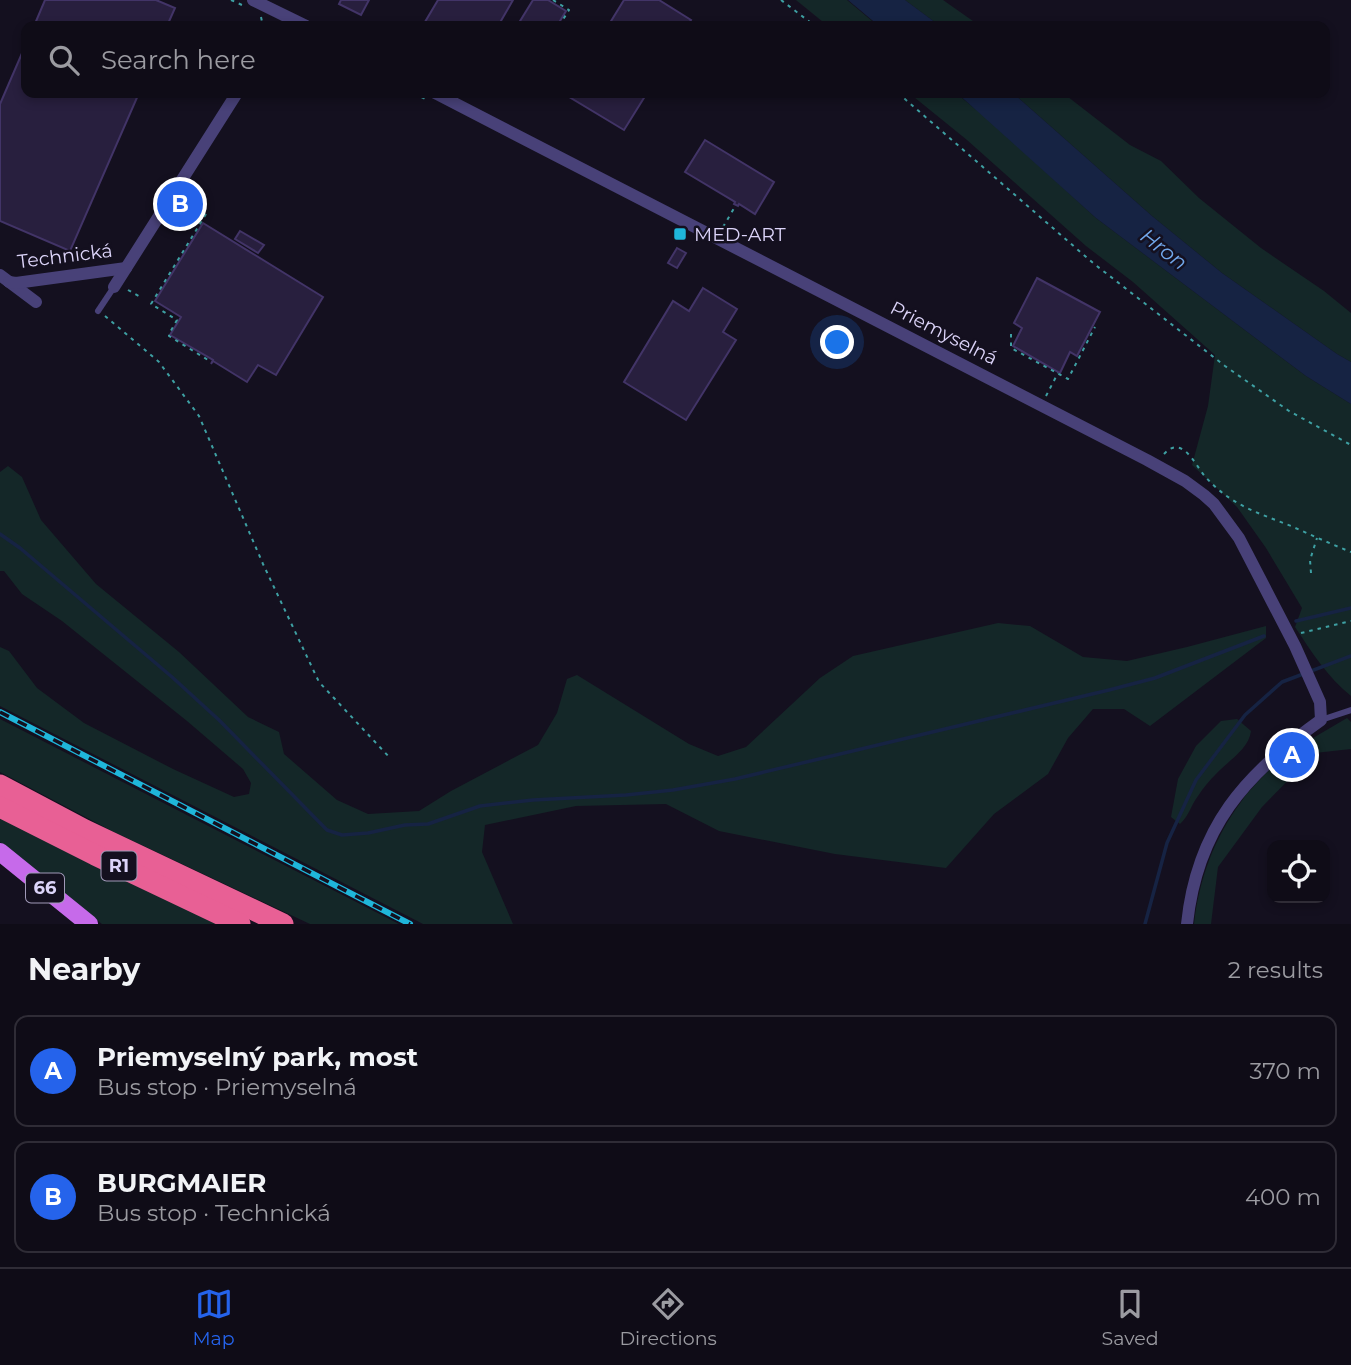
<!DOCTYPE html>
<meta charset="utf-8">
<style>
:root{--surface:#0f0c17;--page:#1d1a24;--text:#f1f3f6;--muted:#9b9ba1;--line:#2f2c36;--accent:#2563eb}
body{margin:0;font-family:Montserrat,sans-serif;background:var(--page);color:var(--text)}
.controls{position:absolute;right:21px;bottom:21px;display:grid;overflow:hidden;border-radius:14px;box-shadow:0 4px 10px #0003}
.controls button{width:63px;height:63px;display:grid;place-items:center;padding:0;border:0;border-bottom:2px solid var(--line);background:var(--surface);color:var(--text);font:35px sans-serif}
.you{position:absolute;left:838px;top:343px;width:24px;height:24px;margin:-18px;border:5px solid #fff;border-radius:50%;background:#1a73e8;box-shadow:0 0 0 10px #1a73e833}
.badge{display:grid;place-items:center;width:46px;height:46px;border-radius:50%;background:var(--accent);color:#fff;font-size:23px;font-weight:700}
.pin{position:absolute;translate:-50% -50%;border:4px solid #fff;box-shadow:0 2px 7px #0006}
.list{margin:0;padding:0;list-style:none}
h2{display:flex;justify-content:space-between;align-items:center;height:91px;margin:0;padding:0 28px;font-size:30px}
h2 small{font-size:23px;font-weight:400;color:var(--muted)}
.list li{display:grid;grid-template-columns:46px 1fr auto;gap:21px;align-items:center;box-sizing:border-box;height:112px;margin:0 14px 14px;padding:0 14px;border:2px solid var(--line);border-radius:14px}
.list b{display:block;font-size:26px;white-space:nowrap}
.list p{margin:0;font-size:23px;white-space:nowrap;color:var(--muted)}
.list em{font-size:23px;font-style:normal;color:var(--muted)}
.icon{flex:none;width:38px;height:38px;fill:none;stroke:currentColor;stroke-width:2;stroke-linecap:round;stroke-linejoin:round}
.map{position:relative;flex:none;width:1351px;height:924px;overflow:hidden}
.search{position:absolute;background:var(--surface);box-shadow:0 4px 10px #0003;left:21px;right:21px;top:21px;height:77px;display:flex;align-items:center;gap:18px;box-sizing:border-box;padding:0 24px;border-radius:14px;color:var(--muted);font-size:26px}
.sheet{height:343px;background:var(--surface)}
nav{display:flex;justify-content:space-around;align-items:center;box-sizing:border-box;height:98px;border-top:2px solid var(--line);background:var(--surface);font-size:19px;color:var(--muted)}
nav a{display:grid;justify-items:center;gap:4px}
nav .on{color:var(--accent)}
.map>svg:first-child{display:block}
.green{fill:#142728}
.water{fill:#162343}
.lines{fill:none;stroke-linecap:round;stroke-linejoin:round}
.stream{stroke:#162343;stroke-width:3.5}
.building{fill:#281f3e;stroke:#423467;stroke-width:2}
.path{stroke:#3ea0a3;stroke-width:2;stroke-dasharray:3.5 5;stroke-linecap:butt}
.lane{stroke:#484178;stroke-width:6}
.street{stroke:#484178;stroke-width:12}
.primary{stroke:#c66aea;stroke-width:18}
.highway{stroke:#e86095;stroke-width:21}
.rail-casing{stroke:#1fb6da;stroke-width:6}
.rail{stroke:#14101f;stroke-width:3.5;stroke-dasharray:10;stroke-linecap:butt}
.poi-dot{fill:#1fb6da;stroke:#14101f;stroke-width:2.5}
.labels{text-anchor:middle;dominant-baseline:central;stroke-width:5;stroke-linejoin:round;paint-order:stroke}
.shield{fill:#14101f;stroke:#a099b8;stroke-width:2}
.shield-label{font-size:18px;font-weight:bold;fill:#dcd4f9}
.poi-label{font-size:19px;fill:#dcd4f9;stroke:#14101f;text-anchor:start}
.street-label{font-size:19px;fill:#dcd4f9;stroke:#14101f}
.water-label{font-size:21px;font-style:italic;fill:#71a7eb;stroke:#14101f}
</style>
<div class="map">
<svg width="1351" height="924" viewBox="0 0 1351 924">
<rect width="100%" height="100%" fill="#14101f"/>
<g class="green">
<path d="M796,0h51l31,26h-50z"/>
<path d="M905,0h38l37,26h-40z"/>
<path d="M909,93h47l35,29 105,96 210,158 45,28v292c-23,-18 -40,-45 -56,-69l7,-19 -36,-60 -29,-41 -45,-42 16,-59 7,-51 -82,-73 -47,-36 -119,-106z"/>
<path d="M1013,93h50l67,52 31,16 38,37 62,50 63,43 27,22v49l-14,-8 -115,-81 -70,-57z"/>
<path d="M8,466l14,11 19,43 55,64 83,68 69,65 31,15 5,22 53,46 31,14 51,-3 32,-20 87,-46 19,-32 10,-34 10,-4 112,69 29,12 28,-9 74,-69 33,-22 145,-33 32,3 53,31 44,4 60,-14 79,-21v12l-116,88 -26,-17h-31l-25,29 -20,36 -54,40 -48,54 -111,-14 -116,-23 -53,-27 -90,2 -91,19 -3,27 31,72h-90l-423,-218v-59l9,4 28,37 47,35 89,46 61,28 15,-3 2,-11 -8,-14 -56,-48 -125,-100 -40,-27 -18,-23h-4v-99z"/>
<path d="M1347,718l4,4v27l-36,4 -53,54 -44,60 -7,57h-17c5,-44 20,-86 47,-122 8,-12 19,-22 29,-33l6,2 19,-17 1,-6z"/>
<path d="M0,719l399,205h-89l-198,-93 -112,-59z"/>
<path d="M1237,719l14,12c-2,18 -23,30 -35,43 -6,6 -13,14 -18,22 -7,9 -9,20 -18,28l-9,-7 7,-38 18,-33 25,-25z"/>
<path d="M0,818l218,106h-116l-102,-82z"/>
</g>
<g class="water">
<path d="M848,0h57l35,26h-61z"/>
<path d="M957,93h56l139,123 70,57 115,81 14,8v42l-45,-28 -210,-158z"/>
</g>
<g class="lines">
<g class="stream">
<path d="M0,534l20,14 152,129 47,43 108,110 15,5 26,-2 37,-8 23,-1 52,-18 53,-6 93,-5 47,-5 62,-11 374,-89 46,-12 109,-42"/>
<path d="M1296,621l55,-13"/>
<path d="M1145,924l22,-81 29,-63 49,-65 37,-33 69,-26"/>
</g>
</g>
<g class="building">
<path d="M45,0h111l19,8 -8,18h-133z"/>
<path d="M341,0h28l-8,15 -22,-11z"/>
<path d="M438,0h75l-15,26h-66l-7,-4z"/>
<path d="M533,0h15l18,11 -9,15h-40z"/>
<path d="M624,0h35l32,20 -4,6h-79z"/>
<path d="M26,44v49h113l-69,158 -70,-30v-117z"/>
<path d="M568,93h79l-23,37 -58,-35z"/>
<path d="M705,140l69,42 -19,32 -16,-10 -1,2 -4,-2 1,-2 -50,-30z"/>
<path d="M203,223l120,74 -47,78 -18,-10 -11,17 -34,-21 -2,3 2,-4 -43,-25 11,-18 -26,-16z"/>
<path d="M240,231l24,14 -6,8 -23,-14z"/>
<path d="M677,248l9,5 -9,15 -9,-5z"/>
<path d="M1037,278l63,34 -23,44 -7,-4 -10,21 -47,-27 9,-18 -8,-5z"/>
<path d="M703,288l34,21 -14,23 13,8 -50,80 -62,-38 49,-81 16,10z"/>
</g>
<g class="lines">
<g class="path">
<path d="M231,0l11,5"/>
<path d="M553,0l16,10 -10,16"/>
<path d="M781,0l34,26"/>
<path d="M261,17l2,9"/>
<path d="M414,93l11,6"/>
<path d="M898,93l195,170 132,103 64,45 62,34"/>
<path d="M206,214l-55,90 26,16 -8,14v2l39,24 2,-2"/>
<path d="M723,227l13,-22"/>
<path d="M128,290l14,8"/>
<path d="M105,316l54,46 40,54 64,148 56,118 72,77"/>
<path d="M1011,334v14l57,31 27,-52"/>
<path d="M1046,396l12,-23"/>
<path d="M1164,454c17,-19 30,8 39,20 5,6 10,11 16,16 21,18 47,26 72,36 20,9 40,18 60,26"/>
<path d="M1311,573l-1,-13 7,-22"/>
<path d="M1301,633l50,-12"/>
</g>
<g class="lane">
<path d="M98,311l16,-24"/>
<path d="M1321,720l30,-10"/>
</g>
<g class="street">
<path d="M253,0l53,26"/>
<path d="M435,93l712,367 38,21 19,14 10,9 25,34 56,108 25,56 1,18c-76,54 -124,108 -134,204"/>
<path d="M0,275l36,27"/>
<path d="M9,282l7,1 110,-15"/>
<path d="M114,287l123,-194"/>
</g>
<path class="primary" d="M0,852l89,72"/>
<g class="highway">
<path d="M0,785l85,45 198,94"/>
<path d="M0,807l95,48 145,69"/>
</g>
<defs>
<path id="rail" d="M0,712l410,212"/>
</defs>
<use href="#rail" class="rail-casing"/>
<use href="#rail" class="rail"/>
</g>
<rect class="poi-dot" x="673" y="227" width="14" height="14" rx="3.5"/>
<g class="labels">
<g class="shield">
<rect x="101.5" y="851.5" width="35" height="29" rx="5"/>
<rect x="26" y="873.5" width="38" height="29" rx="5"/>
</g>
<g class="shield-label">
<text x="119" y="866">R1</text>
<text x="45" y="888">66</text>
</g>
<g class="poi-label">
<text x="694" y="234">MED-ART</text>
</g>
<g class="street-label">
<text transform="translate(65 256) rotate(-7)">Technická</text>
<text transform="translate(944 333) rotate(27)">Priemyselná</text>
</g>
<g class="water-label">
<text transform="translate(1164 249) rotate(38)">Hron</text>
</g>
</g>
</svg>
<div class="controls">
<button><svg class="icon" aria-label="locate" viewBox="0 0 24 24"><circle cx="12" cy="12" r="6"/><path d="M12 2v4M12 18v4M2 12h4M18 12h4"/></svg></button>
</div>
<div class="you"></div>
<div class="pin badge" style="left:1292px;top:755px">A</div>
<div class="pin badge" style="left:180px;top:204px">B</div>
<div class="search"><svg class="icon" aria-label="search" viewBox="0 0 24 24"><circle cx="10" cy="10" r="6"/><path d="M15 15l6 6"/></svg>Search here</div>
</div>
<section class="sheet">
<h2>Nearby<small>2 results</small></h2>
<ul class="list">
<li><span class="badge">A</span><div><b>Priemyselný park, most</b><p>Bus stop · Priemyselná</p></div><em>370 m</em></li>
<li><span class="badge">B</span><div><b>BURGMAIER</b><p>Bus stop · Technická</p></div><em>400 m</em></li>
</ul>
</section>
<nav>
<a class="on"><svg class="icon" aria-label="map" viewBox="0 0 24 24"><path d="M3 6l6-2 6 2 6-2v14l-6 2-6-2-6 2zM9 4v14M15 6v14"/></svg>Map</a>
<a><svg class="icon" aria-label="directions" viewBox="0 0 24 24"><path d="M12 3l9 9-9 9-9-9zM9 14v-3h6M13 9l2 2-2 2"/></svg>Directions</a>
<a><svg class="icon" aria-label="saved" viewBox="0 0 24 24"><path d="M7 4h10v16l-5-4-5 4z"/></svg>Saved</a>
</nav>
